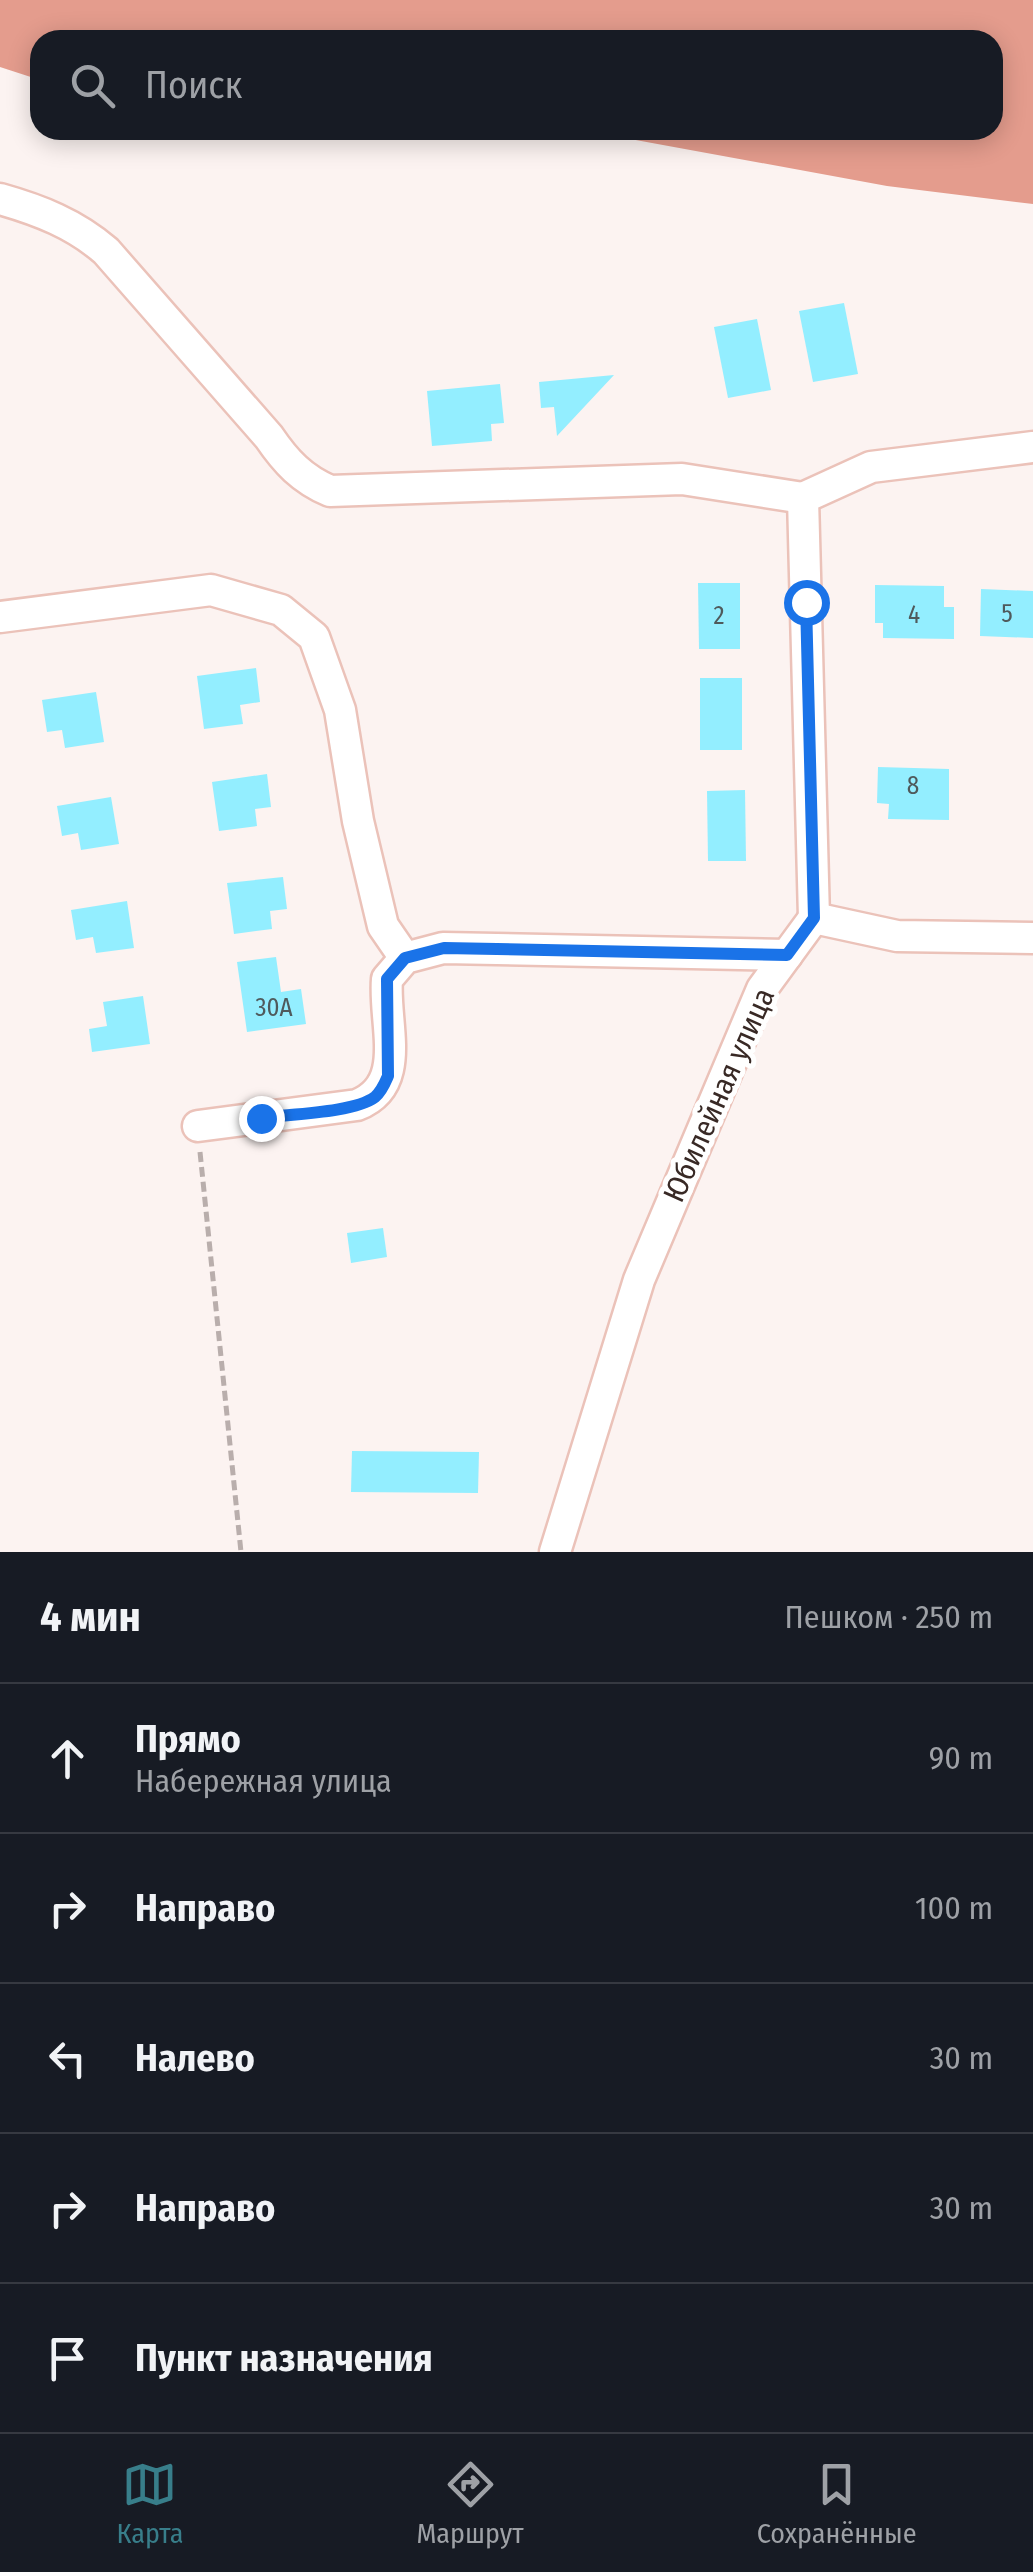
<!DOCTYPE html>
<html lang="ru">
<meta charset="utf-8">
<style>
:root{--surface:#171b24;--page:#242831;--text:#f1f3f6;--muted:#9ea1a6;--line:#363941;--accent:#387e8a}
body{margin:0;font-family:"Fira Sans Condensed",sans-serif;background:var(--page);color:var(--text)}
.stop{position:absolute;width:30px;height:30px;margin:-22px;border:8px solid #1a73e8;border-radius:50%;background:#fff}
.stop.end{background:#1a73e8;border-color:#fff;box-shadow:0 2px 10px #0008}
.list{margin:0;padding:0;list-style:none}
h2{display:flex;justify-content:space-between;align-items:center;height:130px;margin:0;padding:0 40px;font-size:42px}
h2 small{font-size:32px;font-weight:400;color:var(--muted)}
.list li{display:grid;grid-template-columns:65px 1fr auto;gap:30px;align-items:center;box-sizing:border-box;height:150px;padding:0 40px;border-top:2px solid var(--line)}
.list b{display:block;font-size:38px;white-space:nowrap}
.list p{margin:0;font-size:32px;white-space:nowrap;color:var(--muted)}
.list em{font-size:32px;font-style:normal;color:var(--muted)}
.icon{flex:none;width:55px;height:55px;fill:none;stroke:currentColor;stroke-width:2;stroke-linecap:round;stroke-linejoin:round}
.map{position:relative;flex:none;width:1033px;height:1552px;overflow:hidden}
.search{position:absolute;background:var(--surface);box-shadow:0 5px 25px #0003;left:30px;right:30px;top:30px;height:110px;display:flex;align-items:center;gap:25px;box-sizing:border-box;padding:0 35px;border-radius:30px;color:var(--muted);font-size:38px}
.sheet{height:880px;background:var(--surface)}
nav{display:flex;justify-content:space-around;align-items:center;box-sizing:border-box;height:140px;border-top:2px solid var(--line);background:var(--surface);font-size:28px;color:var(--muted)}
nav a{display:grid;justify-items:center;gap:5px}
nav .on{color:var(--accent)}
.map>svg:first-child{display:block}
.water{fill:#e49c8d}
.building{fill:#93eeff}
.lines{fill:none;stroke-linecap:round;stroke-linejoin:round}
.minor-casing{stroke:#ebc2b9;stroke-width:35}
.path{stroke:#b9aeac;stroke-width:5;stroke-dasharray:10 5;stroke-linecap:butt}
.minor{stroke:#fff;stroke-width:30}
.route{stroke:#1a73e8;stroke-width:12}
.labels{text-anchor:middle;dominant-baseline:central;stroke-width:10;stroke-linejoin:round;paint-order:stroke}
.number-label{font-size:25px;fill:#4f5a5c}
.street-label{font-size:30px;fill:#382925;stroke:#fff}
</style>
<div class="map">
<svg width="1033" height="1552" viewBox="0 0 1033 1552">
<rect width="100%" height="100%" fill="#fcf3f1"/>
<path class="water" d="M0,0h1033v204l-146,-18 -306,-56h412v-90h-953v40l-40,-13z"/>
<g class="building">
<path d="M844,303l14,71 -45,8 -14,-71z"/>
<path d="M757,319l14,71 -43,8 -14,-71z"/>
<path d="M614,375l-57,61 -3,-29 -13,1 -2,-26z"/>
<path d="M500,384l4,39 -13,1 1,17 -60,5 -5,-55z"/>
<path d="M698,583h42v66h-41z"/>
<path d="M875,585l69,1v21h10v32l-71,-1v-15h-8z"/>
<path d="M981,589l52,2v47l-53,-2z"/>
<path d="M256,668l4,34 -20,3 3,19 -39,5 -7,-53z"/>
<rect x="700" y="678" width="42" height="72"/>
<path d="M96,692l8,50 -39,6 -3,-18 -15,2 -5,-32z"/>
<path d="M878,767l71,2v51l-61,-1 1,-15 -12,-1z"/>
<path d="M267,774l4,33 -16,2 2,17 -38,5 -7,-49z"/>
<path d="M745,790l1,71h-38l-1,-70z"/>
<path d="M111,797l8,47 -38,6 -3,-17 -16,3 -5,-30z"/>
<path d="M283,877l4,32 -17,2 2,18 -38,5 -7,-51z"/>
<path d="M127,901l7,47 -38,5 -3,-16 -17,3 -5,-30z"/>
<path d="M276,957l5,35 20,-3 5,35 -59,8 -10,-70z"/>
<path d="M143,996l7,48 -58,8 -3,-23 18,-3 -4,-24z"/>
<path d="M383,1228l4,29 -36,6 -4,-30z"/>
<path d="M352,1451l127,1 -1,41 -127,-1z"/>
</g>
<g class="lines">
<defs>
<g id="minor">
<path d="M0,199c39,11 75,25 106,52l163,186c17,25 33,42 61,54l352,-12 121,19"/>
<path d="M0,617l211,-27 70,20 33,27 26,73 18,111 25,105 22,32"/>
<path d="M814,918l-11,-420 68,-31 162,-20"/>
<path d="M814,918l83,18 136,2"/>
<path d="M198,1126l159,-21c52,-20 26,-82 30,-126l18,-21 38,-10 344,7"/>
<path d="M555,1552l84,-272 123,-291 52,-71"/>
</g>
</defs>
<use href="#minor" class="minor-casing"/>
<path class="path" d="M200,1152l41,400"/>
<use href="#minor" class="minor"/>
</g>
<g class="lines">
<path class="route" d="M261,1118c28,-4 93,-5 114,-21 7,-6 10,-14 13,-21l-1,-97 18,-21 39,-10 343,7 27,-37 -8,-316"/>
</g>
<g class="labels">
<g class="number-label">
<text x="1007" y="614">5</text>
<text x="914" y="615">4</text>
<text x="719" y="616">2</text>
<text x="913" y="786">8</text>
<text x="274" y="1008">30А</text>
</g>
<g class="street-label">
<text transform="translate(719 1095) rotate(-66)">Юбилейная улица</text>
</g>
</g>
</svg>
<div class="stop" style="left:806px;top:602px"></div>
<div class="stop end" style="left:261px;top:1118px"></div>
<div class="search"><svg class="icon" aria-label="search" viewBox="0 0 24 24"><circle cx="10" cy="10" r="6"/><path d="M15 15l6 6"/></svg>Поиск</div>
</div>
<section class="sheet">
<h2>4 мин<small>Пешком · 250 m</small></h2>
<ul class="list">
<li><svg class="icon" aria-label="ahead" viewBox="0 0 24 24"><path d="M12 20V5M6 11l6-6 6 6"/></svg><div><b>Прямо</b><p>Набережная улица</p></div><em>90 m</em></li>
<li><svg class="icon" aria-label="right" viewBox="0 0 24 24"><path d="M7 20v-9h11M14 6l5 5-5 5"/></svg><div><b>Направо</b></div><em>100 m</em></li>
<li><svg class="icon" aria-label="left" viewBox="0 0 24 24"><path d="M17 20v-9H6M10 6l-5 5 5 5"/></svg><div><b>Налево</b></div><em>30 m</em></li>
<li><svg class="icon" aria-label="right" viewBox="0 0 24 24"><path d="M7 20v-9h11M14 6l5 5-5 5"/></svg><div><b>Направо</b></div><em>30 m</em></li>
<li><svg class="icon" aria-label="arrive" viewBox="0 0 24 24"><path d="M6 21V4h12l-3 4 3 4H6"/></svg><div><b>Пункт назначения</b></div></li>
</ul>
</section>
<nav>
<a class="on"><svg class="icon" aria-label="map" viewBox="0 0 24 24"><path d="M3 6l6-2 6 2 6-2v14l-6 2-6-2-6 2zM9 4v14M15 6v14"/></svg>Карта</a>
<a><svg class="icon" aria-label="directions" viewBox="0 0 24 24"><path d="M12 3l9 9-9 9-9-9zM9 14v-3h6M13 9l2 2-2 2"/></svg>Маршрут</a>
<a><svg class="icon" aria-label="saved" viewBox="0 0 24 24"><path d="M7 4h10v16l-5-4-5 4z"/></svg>Сохранённые</a>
</nav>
